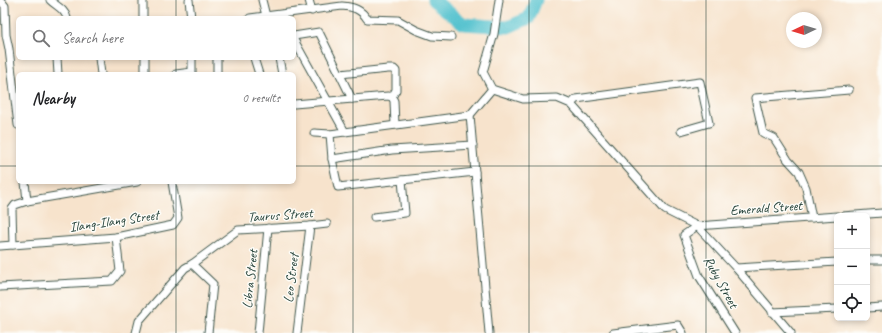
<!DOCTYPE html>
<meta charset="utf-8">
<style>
:root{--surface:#fff;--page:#f6f6f6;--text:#202124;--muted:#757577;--line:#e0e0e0}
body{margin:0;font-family:Caveat,sans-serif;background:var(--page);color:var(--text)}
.controls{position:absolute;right:12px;bottom:12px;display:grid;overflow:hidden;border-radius:6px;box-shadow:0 2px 6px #0003}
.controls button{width:36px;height:36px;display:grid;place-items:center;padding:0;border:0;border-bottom:1px solid var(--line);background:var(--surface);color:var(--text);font:20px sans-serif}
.compass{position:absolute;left:786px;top:12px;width:36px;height:36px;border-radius:50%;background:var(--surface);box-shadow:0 2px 6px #0003;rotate:266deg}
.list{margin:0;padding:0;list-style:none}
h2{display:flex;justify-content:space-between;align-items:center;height:52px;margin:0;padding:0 16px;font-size:17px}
h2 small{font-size:13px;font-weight:400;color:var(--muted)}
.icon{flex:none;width:22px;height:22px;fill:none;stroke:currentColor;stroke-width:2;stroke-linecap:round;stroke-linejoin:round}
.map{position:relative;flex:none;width:882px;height:333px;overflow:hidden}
.search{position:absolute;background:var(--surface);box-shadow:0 2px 6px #0003;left:16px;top:16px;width:280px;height:44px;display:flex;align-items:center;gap:10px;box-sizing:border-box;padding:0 14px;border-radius:6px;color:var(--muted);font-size:15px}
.panel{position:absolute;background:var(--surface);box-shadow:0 2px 6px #0003;left:16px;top:72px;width:280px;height:112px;border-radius:6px}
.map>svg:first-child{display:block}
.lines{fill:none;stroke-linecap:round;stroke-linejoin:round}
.river{stroke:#56c3cf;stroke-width:13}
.minor-casing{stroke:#3f564b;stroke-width:9}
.minor{stroke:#fff;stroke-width:7}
.grid{fill:none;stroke:#1f3d34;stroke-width:1;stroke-opacity:0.55}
.labels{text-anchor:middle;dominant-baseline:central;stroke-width:3;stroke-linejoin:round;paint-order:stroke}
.street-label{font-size:14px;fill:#1f3d34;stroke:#fdfcf7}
</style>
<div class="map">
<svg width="882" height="333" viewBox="0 0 882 333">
<rect width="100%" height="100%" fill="#fdfcf7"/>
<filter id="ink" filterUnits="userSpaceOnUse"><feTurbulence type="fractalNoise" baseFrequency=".025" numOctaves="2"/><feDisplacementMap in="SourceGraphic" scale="8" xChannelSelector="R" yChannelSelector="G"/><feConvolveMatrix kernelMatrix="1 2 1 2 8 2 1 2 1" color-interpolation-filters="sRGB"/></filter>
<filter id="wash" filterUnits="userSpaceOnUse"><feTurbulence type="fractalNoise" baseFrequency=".012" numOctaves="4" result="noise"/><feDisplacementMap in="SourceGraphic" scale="16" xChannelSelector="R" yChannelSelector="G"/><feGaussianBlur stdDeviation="0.9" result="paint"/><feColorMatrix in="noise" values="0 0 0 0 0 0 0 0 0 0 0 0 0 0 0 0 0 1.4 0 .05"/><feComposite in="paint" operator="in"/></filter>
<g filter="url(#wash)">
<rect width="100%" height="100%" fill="#f7e3cc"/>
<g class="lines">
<path class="river" d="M433,0l31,24 44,3 21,-9 7,-18"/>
</g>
</g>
<g filter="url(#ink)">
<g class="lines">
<defs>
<g id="minor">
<path d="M0,0l5,6 1,29 3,14 9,76"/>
<path d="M50,0c6,6 15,9 17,18"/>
<path d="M143,0v18"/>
<path d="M189,0l2,18"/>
<path d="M262,0l4,16"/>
<path d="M309,0l3,11"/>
<path d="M499,0l-5,34 -11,38 9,17 31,10 34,-1 14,6 94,106 32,16 39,42 55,65"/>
<path d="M250,18l92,-12c11,1 19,3 25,13l31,1 18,10 16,6 19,1"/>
<path d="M294,36l25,-4 33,67"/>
<path d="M294,40l51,92"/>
<path d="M57,58l1,16"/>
<path d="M99,58l2,16"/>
<path d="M145,58v16"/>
<path d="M217,58v16"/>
<path d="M254,58l5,16"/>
<path d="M279,58l3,16"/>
<path d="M176,74l16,-2v-14"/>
<path d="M340,74l48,-5h6l2,2v19l-4,7"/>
<path d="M294,104l94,-8 4,1 2,4 1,24"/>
<path d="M571,104l5,-5 124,-17 9,41 -28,8"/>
<path d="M470,115l19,218"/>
<path d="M314,133l16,1 140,-19 22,-26"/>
<path d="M330,134l2,25 6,28 137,-15"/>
<path d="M332,159l60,-9 81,-5"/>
<path d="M25,182l2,19"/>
<path d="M842,216l40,-3"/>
<path d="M374,217l31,-4 -3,-33"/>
<path d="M812,218l-6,-30 -7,-16 -11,-12 -14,-22 -11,-5 -8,-35 94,-8"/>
<path d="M697,226l140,-10"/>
<path d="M697,226l-13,9 15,41 36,57"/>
<path d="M13,245l-1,-36 3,-4 12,-4 110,-19"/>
<path d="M0,246l116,-9 57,-12 5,-7 -6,-36"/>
<path d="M867,260h15"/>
<path d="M192,264l21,20 -5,49"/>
<path d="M736,268l101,-6"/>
<path d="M0,287l112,-6 8,-10 -4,-34"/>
<path d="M867,308l15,-1"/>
<path d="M772,312l65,-3"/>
<path d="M136,333l3,-12 46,-53 7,-4 46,-34 72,-4 17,-2"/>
<path d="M258,333l10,-105"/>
<path d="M297,333l13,-107"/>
<path d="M613,333l65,-8 5,8"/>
</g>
</defs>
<use href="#minor" class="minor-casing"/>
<use href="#minor" class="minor"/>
</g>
</g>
<path class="grid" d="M176,0v18M353,0v333M529,0v333M706,0v333M176,58v16M0,166h18M294,166h588M176,182v151"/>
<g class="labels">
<g class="street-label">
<text transform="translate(766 208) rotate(-4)">Emerald Street</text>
<text transform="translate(280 215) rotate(-4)">Taurus Street</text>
<text transform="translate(114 221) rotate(-8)">Ilang-Ilang Street</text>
<text transform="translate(291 278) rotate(-83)">Leo Street</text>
<text transform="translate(250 279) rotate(-84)">Libra Street</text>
<text transform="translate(721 282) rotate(61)">Ruby Street</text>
</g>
</g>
</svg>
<div class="controls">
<button>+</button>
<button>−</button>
<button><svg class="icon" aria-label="locate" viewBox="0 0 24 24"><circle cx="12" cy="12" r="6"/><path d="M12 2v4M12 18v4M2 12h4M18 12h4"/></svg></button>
</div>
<svg class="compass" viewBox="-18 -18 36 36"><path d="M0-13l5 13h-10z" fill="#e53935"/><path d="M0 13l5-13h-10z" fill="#757577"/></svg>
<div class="search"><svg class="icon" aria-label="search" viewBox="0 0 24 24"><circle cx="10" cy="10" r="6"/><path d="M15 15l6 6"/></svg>Search here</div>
<section class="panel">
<h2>Nearby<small>0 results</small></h2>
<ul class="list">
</ul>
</section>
</div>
